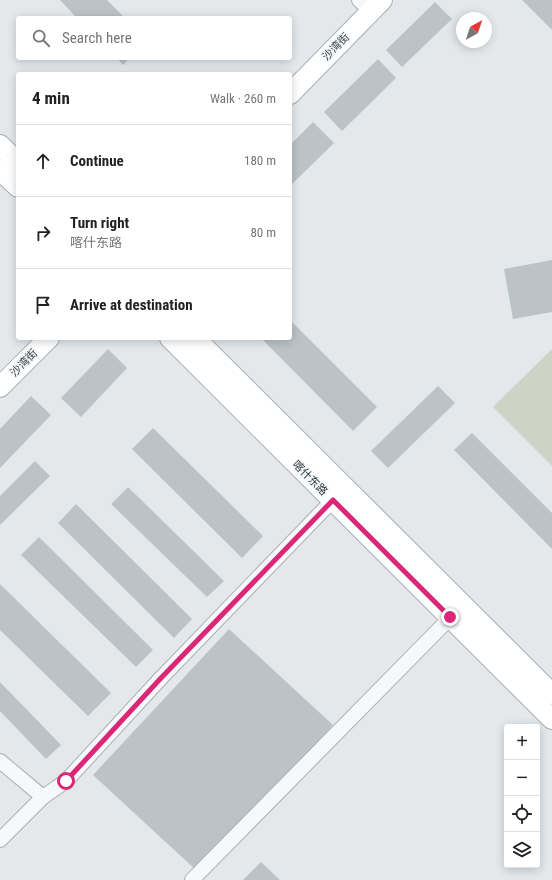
<!DOCTYPE html>
<meta charset="utf-8">
<style>
:root{--surface:#fff;--page:#f2f2f2;--text:#222;--muted:#767676;--line:#e0e0e0}
body{margin:0;font-family:"Roboto Condensed","Noto Sans SC",sans-serif;background:var(--page);color:var(--text)}
.controls{position:absolute;right:12px;bottom:12px;display:grid;overflow:hidden;border-radius:4px;box-shadow:0 2px 10px #0003}
.controls button{width:36px;height:36px;display:grid;place-items:center;padding:0;border:0;border-bottom:1px solid var(--line);background:var(--surface);color:var(--text);font:20px sans-serif}
.compass{position:absolute;left:456px;top:12px;width:36px;height:36px;border-radius:50%;background:var(--surface);box-shadow:0 2px 10px #0003;rotate:40deg}
.stop{position:absolute;width:12px;height:12px;margin:-9px;border:3px solid #db2777;border-radius:50%;background:#fff}
.stop.end{background:#db2777;border-color:#fff;box-shadow:0 1px 4px #0008}
.list{margin:0;padding:0;list-style:none}
h2{display:flex;justify-content:space-between;align-items:center;height:52px;margin:0;padding:0 16px;font-size:17px}
h2 small{font-size:13px;font-weight:400;color:var(--muted)}
.list li{display:grid;grid-template-columns:26px 1fr auto;gap:12px;align-items:center;box-sizing:border-box;height:72px;padding:0 16px;border-top:1px solid var(--line)}
.list b{display:block;font-size:15px;white-space:nowrap}
.list p{margin:0;font-size:13px;white-space:nowrap;color:var(--muted)}
.list em{font-size:13px;font-style:normal;color:var(--muted)}
.icon{flex:none;width:22px;height:22px;fill:none;stroke:currentColor;stroke-width:2;stroke-linecap:round;stroke-linejoin:round}
.map{position:relative;flex:none;width:552px;height:880px;overflow:hidden}
.search{position:absolute;background:var(--surface);box-shadow:0 2px 10px #0003;left:16px;top:16px;width:276px;height:44px;display:flex;align-items:center;gap:10px;box-sizing:border-box;padding:0 14px;border-radius:4px;color:var(--muted);font-size:15px}
.panel{position:absolute;background:var(--surface);box-shadow:0 2px 10px #0003;left:16px;top:72px;width:276px;height:268px;border-radius:4px}
.map>svg:first-child{display:block}
.green{fill:#cdd4c6}
.building{fill:#bcc3c7}
.lines{fill:none;stroke-linecap:round;stroke-linejoin:round}
.street-casing{stroke:#a9b0b5;stroke-width:16}
.secondary-casing{stroke:#a9b0b5;stroke-width:22}
.street{stroke:#f7f8f9;stroke-width:14}
.secondary{stroke:#fff;stroke-width:20}
.route{stroke:#db2777;stroke-width:5}
.labels{text-anchor:middle;dominant-baseline:central;stroke-width:3.5;stroke-linejoin:round;paint-order:stroke}
.street-label{font-size:11px;fill:#2d3a41;stroke:#f4f7f8}
</style>
<div class="map">
<svg width="552" height="880" viewBox="0 0 552 880">
<rect width="100%" height="100%" fill="#e4e8eb"/>
<path class="green" d="M552,349v117l-59,-59z"/>
<g class="building">
<path d="M60,0h47l18,18h-48z"/>
<path d="M522,0h30v30z"/>
<path d="M435,2l17,17 -50,48 -16,-17z"/>
<path d="M117,58h13l-7,7z"/>
<path d="M378,59l18,19 -54,53 -18,-19z"/>
<path d="M313,122l21,21 -44,43v-41z"/>
<path d="M552,260v52l-39,7 -9,-50z"/>
<path d="M290,320l87,87 -24,24 -92,-93h29z"/>
<path d="M108,349l19,19 -46,49 -20,-19z"/>
<path d="M438,386l17,17 -67,65 -17,-17z"/>
<path d="M31,396l20,19 -51,53v-39z"/>
<path d="M153,428l110,108 -21,22 -110,-109z"/>
<path d="M472,433l80,80v36l-98,-99z"/>
<path d="M35,461l15,15 -50,49v-29z"/>
<path d="M128,487l96,94 -17,16 -96,-93z"/>
<path d="M76,504l116,115 -18,19 -116,-115z"/>
<path d="M39,537l114,113 -17,17 -115,-112z"/>
<path d="M0,584l111,109 -23,23 -88,-86z"/>
<path d="M229,629l104,96 -136,146 -104,-96z"/>
<path d="M0,682l61,63 -15,14 -46,-48z"/>
<path d="M261,862l19,18h-37z"/>
</g>
<g class="lines">
<defs>
<g id="street">
<path d="M359,0l12,11"/>
<path d="M0,761l43,36 -43,43"/>
<path d="M43,797l23,-16 95,-103 172,-178"/>
<path d="M192,880l259,-263"/>
</g>
<g id="secondary">
<path d="M290,94l92,-94"/>
<path d="M0,145l18,18"/>
<path d="M0,170l18,17"/>
<path d="M170,338l382,381"/>
<path d="M195,338l357,356"/>
<path d="M0,387l49,-49"/>
</g>
</defs>
<use href="#street" class="street-casing"/>
<use href="#secondary" class="secondary-casing"/>
<use href="#street" class="street"/>
<use href="#secondary" class="secondary"/>
</g>
<g class="lines">
<path class="route" d="M66,781l95,-103 172,-178 117,117"/>
</g>
<g class="labels">
<g class="street-label">
<text transform="translate(336 47) rotate(-45)">沙湾街</text>
<text transform="translate(24 363) rotate(-45)">沙湾街</text>
<text transform="translate(310 478) rotate(45)">喀什东路</text>
</g>
</g>
</svg>
<div class="controls">
<button>+</button>
<button>−</button>
<button><svg class="icon" aria-label="locate" viewBox="0 0 24 24"><circle cx="12" cy="12" r="6"/><path d="M12 2v4M12 18v4M2 12h4M18 12h4"/></svg></button>
<button><svg class="icon" aria-label="layers" viewBox="0 0 24 24"><path d="M12 4l9 5-9 5-9-5zM3 14l9 5 9-5"/></svg></button>
</div>
<svg class="compass" viewBox="-18 -18 36 36"><path d="M0-13l5 13h-10z" fill="#e53935"/><path d="M0 13l5-13h-10z" fill="#767676"/></svg>
<div class="stop" style="left:66px;top:781px"></div>
<div class="stop end" style="left:450px;top:617px"></div>
<div class="search"><svg class="icon" aria-label="search" viewBox="0 0 24 24"><circle cx="10" cy="10" r="6"/><path d="M15 15l6 6"/></svg>Search here</div>
<section class="panel">
<h2>4 min<small>Walk · 260 m</small></h2>
<ul class="list">
<li><svg class="icon" aria-label="ahead" viewBox="0 0 24 24"><path d="M12 20V5M6 11l6-6 6 6"/></svg><div><b>Continue</b></div><em>180 m</em></li>
<li><svg class="icon" aria-label="right" viewBox="0 0 24 24"><path d="M7 20v-9h11M14 6l5 5-5 5"/></svg><div><b>Turn right</b><p>喀什东路</p></div><em>80 m</em></li>
<li><svg class="icon" aria-label="arrive" viewBox="0 0 24 24"><path d="M6 21V4h12l-3 4 3 4H6"/></svg><div><b>Arrive at destination</b></div></li>
</ul>
</section>
</div>
